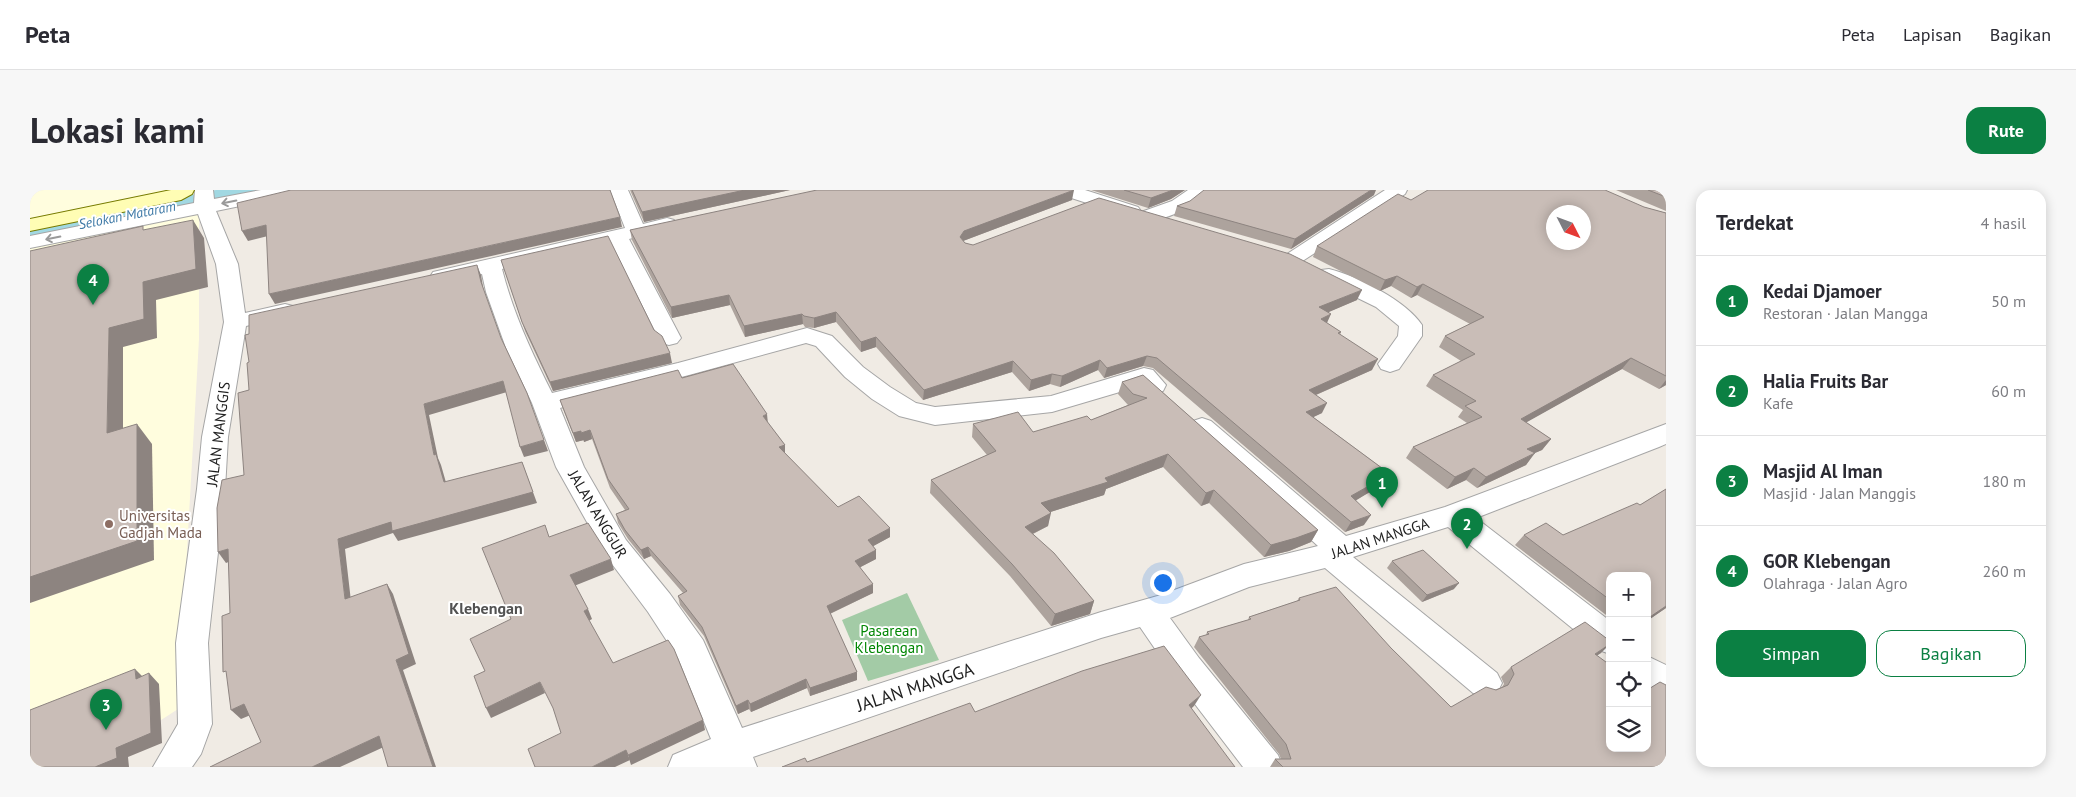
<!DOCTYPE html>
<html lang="id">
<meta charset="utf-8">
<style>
:root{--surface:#fff;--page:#f7f7f7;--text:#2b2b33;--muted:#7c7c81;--line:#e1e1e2;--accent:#0b8043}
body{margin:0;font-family:"PT Sans",sans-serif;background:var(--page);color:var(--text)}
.controls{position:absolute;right:15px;bottom:15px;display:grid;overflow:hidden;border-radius:10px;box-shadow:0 2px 12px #0003}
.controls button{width:45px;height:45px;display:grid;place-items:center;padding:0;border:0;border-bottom:1px solid var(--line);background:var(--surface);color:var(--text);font:25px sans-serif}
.compass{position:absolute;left:1516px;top:15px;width:45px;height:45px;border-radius:50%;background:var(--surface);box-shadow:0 2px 12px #0003;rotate:132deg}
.you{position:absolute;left:1132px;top:392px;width:18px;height:18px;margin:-12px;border:4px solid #fff;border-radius:50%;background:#1a73e8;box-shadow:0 0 0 8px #1a73e833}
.badge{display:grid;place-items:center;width:32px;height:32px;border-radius:50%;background:var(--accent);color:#fff;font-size:16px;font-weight:700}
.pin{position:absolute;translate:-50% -41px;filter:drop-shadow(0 1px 2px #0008)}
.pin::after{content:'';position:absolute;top:26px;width:18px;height:15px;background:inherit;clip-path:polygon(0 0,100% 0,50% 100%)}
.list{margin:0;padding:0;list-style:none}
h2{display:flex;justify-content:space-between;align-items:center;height:65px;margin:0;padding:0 20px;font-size:21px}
h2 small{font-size:16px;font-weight:400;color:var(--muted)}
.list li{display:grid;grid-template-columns:32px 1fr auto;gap:15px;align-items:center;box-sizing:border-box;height:90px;padding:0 20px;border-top:1px solid var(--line)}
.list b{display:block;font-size:19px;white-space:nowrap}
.list p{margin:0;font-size:16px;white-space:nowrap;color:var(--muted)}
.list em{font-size:16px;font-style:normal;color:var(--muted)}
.actions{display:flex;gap:10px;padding:15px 20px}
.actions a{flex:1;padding:11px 0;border:1px solid var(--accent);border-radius:15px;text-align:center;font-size:18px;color:var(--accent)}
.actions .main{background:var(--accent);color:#fff}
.icon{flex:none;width:28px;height:28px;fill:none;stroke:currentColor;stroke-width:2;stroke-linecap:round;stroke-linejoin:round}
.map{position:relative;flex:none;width:1636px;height:577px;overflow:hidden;border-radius:15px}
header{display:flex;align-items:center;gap:30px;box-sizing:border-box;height:70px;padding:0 25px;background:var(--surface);border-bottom:1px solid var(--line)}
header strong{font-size:24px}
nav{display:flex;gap:28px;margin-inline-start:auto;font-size:18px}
.intro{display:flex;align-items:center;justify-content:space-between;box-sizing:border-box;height:120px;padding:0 30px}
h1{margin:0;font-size:35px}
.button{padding:12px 22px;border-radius:15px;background:var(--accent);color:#fff;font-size:18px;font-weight:700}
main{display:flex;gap:30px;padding:0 30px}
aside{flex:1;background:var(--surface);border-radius:15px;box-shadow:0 2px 12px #0003}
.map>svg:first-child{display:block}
.education{fill:#fffdde}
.cemetery{fill:#a3cba6}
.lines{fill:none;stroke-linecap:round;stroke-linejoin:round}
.canal{fill:#a1d8e2;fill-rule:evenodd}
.minor-casing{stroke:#a6a6a6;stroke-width:2}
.secondary-casing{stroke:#777b00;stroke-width:2}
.minor{fill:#fff;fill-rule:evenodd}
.secondary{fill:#fffdb4;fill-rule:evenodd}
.wall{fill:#ada39d}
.shaded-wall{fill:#8d8480}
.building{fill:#c9bdb7;stroke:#8d8480;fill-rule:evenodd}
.oneway{stroke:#9a9a9a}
.education-dot{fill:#8d6e63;stroke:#fff;stroke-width:2}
.labels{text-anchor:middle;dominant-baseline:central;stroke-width:4;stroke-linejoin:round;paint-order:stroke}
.far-water-label{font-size:14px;font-style:italic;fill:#3e79a6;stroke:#fff}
.street-label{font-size:15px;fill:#1f1f1f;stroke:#fff}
.education-label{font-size:15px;fill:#785e54;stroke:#fff;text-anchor:start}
.park-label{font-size:15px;fill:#028704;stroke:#fff}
.neighbourhood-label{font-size:16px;font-weight:bold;fill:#525252;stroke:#fff}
.near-street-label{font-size:18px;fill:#1f1f1f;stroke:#fff}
</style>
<header>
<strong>Peta</strong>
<nav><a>Peta</a><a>Lapisan</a><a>Bagikan</a></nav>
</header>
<div class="intro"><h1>Lokasi kami</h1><a class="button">Rute</a></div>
<main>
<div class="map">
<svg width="1636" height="577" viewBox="0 0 1636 577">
<rect width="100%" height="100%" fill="#f0ebe4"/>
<path class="education" d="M0,0h169v149l-21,370 -89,58h-59z"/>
<path class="cemetery" d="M877,403l32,67 -71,21 -26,-61z"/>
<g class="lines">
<path class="canal" d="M186,0h49l-4,5 -8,2 -223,45v-16z"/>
<defs>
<g id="minor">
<path d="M165,0h18l1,9 47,-9h37l-2,4 -7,2 -73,15 22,53 7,49 40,-9 8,2 3,5 -3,5 -47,10 -18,111 -3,52 -17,154 4,81 -11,30 -9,13h-39l25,-43 -2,-81 21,-154 5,-52 22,-115 -8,-58 -18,-50 -168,34v-12l164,-33z"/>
<path d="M580,0h18l15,34 24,-6 7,2 3,4 -3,4 -45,11 52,99 -4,5 -8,2 -8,-2 -50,-100 -109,26c11,44 30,84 50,124l126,-30 129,-35 25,8 31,31 27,20 26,16 19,4 116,-11 93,-28 9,2 13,15 -3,6c-10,2 -16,2 -23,-5l-88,26 -117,13 -36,-9 -27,-17 -27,-22 -29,-31 -10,-3 -117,32 -129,33 24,59 42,73 44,54 33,46 39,88 359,-116 60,-17 83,-31 74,-18 -125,-113 -4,-6 4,-6 9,-3 9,3 135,115 99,-29 221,-83v20l-7,3 -183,71 134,103v33l-11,-4 -151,-123 -95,30 144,116 5,10 -5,10 -12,5 -12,-5 -148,-125 -76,19 -79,31 29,40 79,97 5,12h-40l-68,-89 -35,-51 -39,11 -348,119 4,10h-89l5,-12 38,-16 -33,-81 -30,-46 -42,-56 -50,-89 -24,-64 -26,-55 -20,-56 -4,-18 -41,9 -8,-1 -3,-5 3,-5 192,-44z"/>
<path d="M1027,0h28l53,17 3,4 -3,4 -7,2 -7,-2 -65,-21z"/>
<path d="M1158,0h22c-10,15 -52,35 -69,30l-3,-4 3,-4 31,-11z"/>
<path d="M1355,0h22l-2,4 -104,68 -7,2 -7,-2 -3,-4 3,-4z"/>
<path d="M1299,79c29,7 77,32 93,56v11l-23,33 -9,3 -9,-3 -3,-5 20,-28 1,-10 -23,-19 -55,-27 -3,-5 3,-5z"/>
<path d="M1617,466l19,9v34l-12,-5 -7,-5z"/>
</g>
<path id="secondary" d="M141,0h23l-2,4 -11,6 -151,31v-12z"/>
</defs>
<use href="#minor" class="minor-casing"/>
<use href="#secondary" class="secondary-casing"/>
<use href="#minor" class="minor"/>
<use href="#secondary" class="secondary"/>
</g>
<g class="wall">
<path d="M600,0h160l-146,32z"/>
<path d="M1061,0h94l-14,9 -23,9z"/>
<path d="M1586,0h50v21z"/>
<path d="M1344,5l-83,54 -117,-33 3,-10 13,-5z"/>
<path d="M1042,10l-109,41 2,2 8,2 384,55 -29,12 -1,11 14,9 -1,3 32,35 -56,25 6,18 -9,4 77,57 -7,10 -27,16 8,25 -19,7 -192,-164 -10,-2 -39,12 -6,-8 -38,17 -10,-3 -21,7 -17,-19 -89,28 -47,-53 -15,5 -25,-30 -22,6 -9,-1 -2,-3 -58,13 -15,-32 -58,13 -40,-78 -2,-10z"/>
<path d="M1381,10l233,7 22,6v172l-7,4 -37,-20 -96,53 25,17 -9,11 -8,3 -8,12 -49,23 -11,-8 -19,9 -41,-31 7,-11 54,-24 -9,-6 5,-7 -37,-24 7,-11 28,-14 -22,-14 6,-11 25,-12 -53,-29 -6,3 -20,-12 -11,5 -67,-34 4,-11z"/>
<path d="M471,70l171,103 -119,28 -28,-60z"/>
<path d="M1113,185l175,155 -7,12 -22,9 -25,6 -55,-54 -8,3 -38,-39 -57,22 -2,6 -54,17 -2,14 -15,8 61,67 -4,13 -39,12 -41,-50 -80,-83 1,-13 56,-25 -15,-18 1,-13 60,8 58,-12 37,-15 -10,-11 4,-12z"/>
<path d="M652,188l86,45 17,22v9l53,53 52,30 -17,9 3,4v9l-16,8 13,26 -43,21 27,58v8l-47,16 -3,-8 -56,24 -2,-3 -11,5 -34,-78 -24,-31 -2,-9 5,-3 -32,-37 -7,3 -16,-20 -10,-16 -2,-9 9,-4 -15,-22 -18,-49 -8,3v-2l-8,2 -13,-33 -3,-9z"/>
<path d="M1636,299v119l-19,13 -37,-45v42l-95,-73 9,-10h39l77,-30z"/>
<path d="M1362,371l62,28 -32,13 -35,-34z"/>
<path d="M1269,408l92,50 60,59 51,-20 2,-3 -3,-7 10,-10 90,-14 -4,2 69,112h-396l5,-8h6l-2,-5 -85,-107 5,-10 7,-2 1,-3 41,-12 1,-3 48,-16z"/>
</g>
<g class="shaded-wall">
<path d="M715,0h45l-146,32 -2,-10z"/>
<path d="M1044,0l-2,10 -109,41 -3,-4 4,-6z"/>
<path d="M1143,0h12l-14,9 -23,9 3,-10z"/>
<path d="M1341,0h5l-2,5 -83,54 4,-10z"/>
<path d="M590,27l2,10 -347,77 -6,-10z"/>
<path d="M163,30l11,18 4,49 -52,13 1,38 -34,9v105l-16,-19 2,-105 34,-46z"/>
<path d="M236,35l6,10 -24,6 -6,-10z"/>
<path d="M447,75l4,10 3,18 -3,-11z"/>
<path d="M1367,86l-6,10 -11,5 5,-11z"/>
<path d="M1393,94l-6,11 -6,3 6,-11z"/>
<path d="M1332,100l-5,10 -42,18 4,-11z"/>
<path d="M699,105l1,10 -58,13 -1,-11z"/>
<path d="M806,122v10l-22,6v-10z"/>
<path d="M772,124l1,10 -58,13 -1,-11z"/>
<path d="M1301,124l-5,11 -5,-6z"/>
<path d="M846,147v10l-15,5v-10z"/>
<path d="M640,163l2,10 -119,28 -3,-9z"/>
<path d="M1117,166l-4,10 -39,12 3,-10z"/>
<path d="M1601,168l-9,11 -109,61 8,-11z"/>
<path d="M1348,169l-6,11 -68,30 5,-10z"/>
<path d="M1070,170l-2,10 -38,17 2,-11z"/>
<path d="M983,171l-1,11 -89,28 1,-10z"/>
<path d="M1022,184l-2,10 -21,7 2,-11z"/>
<path d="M1636,190v5l-7,4z"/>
<path d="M473,191l4,11 -78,23 9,43 3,7 8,28 -5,-11 -10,-27 -10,-51z"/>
<path d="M1297,213l-5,10 -21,10 5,-11z"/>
<path d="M737,224l1,10 -5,-8z"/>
<path d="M107,234l15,20 2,116 -124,43v-26z"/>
<path d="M560,240l2,9 -8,3 -3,-9z"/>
<path d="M551,241l3,9 -8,2 -3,-9z"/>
<path d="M1521,249l-9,11 -23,10 8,-11z"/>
<path d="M514,250l4,11 -24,6 -4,-10z"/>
<path d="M755,255v9l-6,-7z"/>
<path d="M1505,263l-9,12 -49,23 9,-11z"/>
<path d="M1138,264l-5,13 -57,22 -2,6 -66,21 3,-13z"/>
<path d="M492,272l15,41 -139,38 -5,-8 -48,16 7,61 -7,-11 -7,-60z"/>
<path d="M1444,278l-8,12 -19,9 8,-12z"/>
<path d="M1360,284l-7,10 -38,23 6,-11z"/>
<path d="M1184,300l-5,13 -8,3 5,-13z"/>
<path d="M1021,323l-3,13 -26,13 3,-12z"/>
<path d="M1341,325l-7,10 -19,7 6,-10z"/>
<path d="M860,338v9l-22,12v-9z"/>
<path d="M1288,340l-7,12 -22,9 -25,6 7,-12z"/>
<path d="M618,357l3,9 -7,3 -3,-9z"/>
<path d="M198,359l8,10 -10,4 -8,-11z"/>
<path d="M846,360v9l-21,11v-9z"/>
<path d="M581,369l3,11 -40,16 -4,-11z"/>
<path d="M1429,393l-5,6 -32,13 5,-7z"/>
<path d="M357,394l6,10 23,70 -13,6 33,97h-3l-37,-107z"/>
<path d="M843,394v9l-46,22v-9z"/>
<path d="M1064,411l-4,13 -39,12 4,-12z"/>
<path d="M1636,416v2l-19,13v-2z"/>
<path d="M558,419l4,10 -5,3 -3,-11z"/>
<path d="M1580,454l-9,9 -17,11 11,-10z"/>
<path d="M105,479l10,10h-9z"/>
<path d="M827,482v8l-47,16v-8z"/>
<path d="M119,483l10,11 3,59 -34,14 1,10h-34l21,-19z"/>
<path d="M776,489l1,9 -56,24 -1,-8z"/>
<path d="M510,492l5,11 -54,25 -5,-10z"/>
<path d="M1171,505l-7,11 -12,11 7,-12z"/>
<path d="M718,510l1,9 -11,5 -2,-8z"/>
<path d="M214,514l9,10 -12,5 -10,-9z"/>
<path d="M673,530l2,10 -74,35 -3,-10z"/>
<path d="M349,546l7,10 -46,21h-28z"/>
<path d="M596,560l4,10 -15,7h-23z"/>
</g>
<g class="building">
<path d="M261,0h319l10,27 -351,77 -3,-69 -24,6 -5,-28z"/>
<path d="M602,0h113l-103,22z"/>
<path d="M787,0h257l-110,41 -4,6 5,6 8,2 126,-47 191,56 72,36 -43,17 12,7 -10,5 20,13 -3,1 40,26 -69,31 18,13 -21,9 84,62 -39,22 20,19 -20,7 -194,-164 -10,-2 -40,12 -7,-8 -38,16 -10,-2 -21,6 -18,-19 -89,29 -48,-53 -15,5 -25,-30 -22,6 -10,-2 -2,-2 -58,12 -15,-31 -58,12 -41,-77z"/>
<path d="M1094,0h49l-22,8z"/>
<path d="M1174,0h167l-76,49 -118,-33 13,-5z"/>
<path d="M1398,0h177l39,17 22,6v163l-35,-18 -110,61 30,20 -24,10 8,4 -49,24 -12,-9 -19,9 -42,-30 69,-30 -17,-11 11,-5 -43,-26 42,-21 -30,-18 39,-19 -61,-33 -6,3 -20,-11 -12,4 -68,-34 81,-52 13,6zM1524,22h30v30h-30z"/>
<path d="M1618,0h18v7z"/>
<path d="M163,30l3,49 -53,13 1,37 -35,9 -2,105 30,-9v117l-107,36v-326l113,-25v4z"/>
<path d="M578,46l46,94 8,6 8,17 -120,29 -28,-60 -21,-62z"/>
<path d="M447,75l4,17 20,56 26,55 17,47 -24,7 -17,-66 -79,23 10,51 2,-1 8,28 78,-20 11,30 -141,39 -1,-9 -53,17 7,60 42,-15 22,70 -13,6 37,107h-45l-9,-31 -67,31h-102l51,-25 -17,-38 -13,6 -5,-39 -3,1 -1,-56 8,-3 -2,-64 -10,3 -1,-44 5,-28 22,-5 -6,-82 11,-3 -2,-27 2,-1 -4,-27 4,-1v-19z"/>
<path d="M703,174l34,50 -4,2 22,29 -6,2 59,60 21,-11 31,32 -22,12 8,10 -21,11 18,23 -46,22 30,66 -47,16 -4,-9 -56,25 -2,-4 -12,6 -34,-79 -24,-31 9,-5 -39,-44 -7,3 -16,-20 -9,-16 13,-5 -21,-30 -18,-49 -9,3v-2l-8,2 -13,-33 118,-30 4,8z"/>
<path d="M1113,185l175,155 -22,8 -25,7 -57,-55 -8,3 -38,-39 -63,24 3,4 -67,21 10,10 -26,14 29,26 40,48 -39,13 -43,-50 -81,-84 65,-29 -23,-27 45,-12 15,20 54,-16 4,4 56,-22 -14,-4 -11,-12z"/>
<path d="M1636,299v117l-19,13v-43h-37v24l-86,-65 22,-12 17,12 74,-32 3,2z"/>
<path d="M558,333l23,36 -41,16 18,34 -4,2 29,52 55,-23 6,9 29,71 -75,35 -2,-5 -34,17h-57l-7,-18 33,-16 -8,-25 -13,-26 -54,26 -12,-32 11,-5 -15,-32 41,-20 -29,-71 63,-23 4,12z"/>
<path d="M1393,360l36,33 -32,12 -35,-34z"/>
<path d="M1306,397l55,61 60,59 35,-20 10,3 12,-5 6,-11 -3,-7 74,-45 25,19v3l-15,10 15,11v83h37v-58l13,-8 6,3v82h-383l-8,-8h16l-5,-15 -87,-107 10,-3 -2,-2 44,-13 -2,-2 51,-17 -1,-2z"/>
<path d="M1134,456l37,49 -12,10 46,62h-453l23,-9 2,4 163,-59 5,9 107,-41z"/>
<path d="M105,479l1,10 13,-6 2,60 -35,15 1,10 -22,9h-65v-57z"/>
</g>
<defs><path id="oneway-shaft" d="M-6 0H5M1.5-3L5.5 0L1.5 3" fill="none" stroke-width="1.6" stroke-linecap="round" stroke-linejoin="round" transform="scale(1.25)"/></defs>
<g class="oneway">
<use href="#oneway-shaft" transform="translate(199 12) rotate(169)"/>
<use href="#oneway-shaft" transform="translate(23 48) rotate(169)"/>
</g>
<circle class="education-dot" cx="79" cy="334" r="5"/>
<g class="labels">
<g class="far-water-label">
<text transform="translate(97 25) rotate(-11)">Selokan Mataram</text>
</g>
<g class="street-label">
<text transform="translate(188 244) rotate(-83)">JALAN MANGGIS</text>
<text transform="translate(568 324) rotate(59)">JALAN ANGGUR</text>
<text transform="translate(1350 348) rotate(-18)">JALAN MANGGA</text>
</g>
<g class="education-label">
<text x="89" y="325">Universitas<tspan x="89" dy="17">Gadjah Mada</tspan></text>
</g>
<g class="park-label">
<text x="859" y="440">Pasarean<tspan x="859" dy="17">Klebengan</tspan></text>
</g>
<g class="neighbourhood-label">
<text x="456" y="418">Klebengan</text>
</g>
<g class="near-street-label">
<text transform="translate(885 497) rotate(-18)">JALAN MANGGA</text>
</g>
</g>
</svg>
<div class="controls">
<button>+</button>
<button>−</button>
<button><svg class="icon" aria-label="locate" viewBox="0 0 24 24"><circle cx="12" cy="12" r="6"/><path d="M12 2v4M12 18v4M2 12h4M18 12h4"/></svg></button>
<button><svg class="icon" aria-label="layers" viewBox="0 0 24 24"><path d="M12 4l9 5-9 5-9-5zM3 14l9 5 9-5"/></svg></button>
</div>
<svg class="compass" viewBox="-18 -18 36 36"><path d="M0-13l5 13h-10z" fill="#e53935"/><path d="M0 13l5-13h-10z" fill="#7c7c81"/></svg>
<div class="you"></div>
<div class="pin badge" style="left:1352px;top:318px">1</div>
<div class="pin badge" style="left:1437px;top:359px">2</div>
<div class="pin badge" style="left:76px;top:540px">3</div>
<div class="pin badge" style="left:63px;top:115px">4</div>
</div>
<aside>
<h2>Terdekat<small>4 hasil</small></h2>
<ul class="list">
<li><span class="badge">1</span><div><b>Kedai Djamoer</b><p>Restoran · Jalan Mangga</p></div><em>50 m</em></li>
<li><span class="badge">2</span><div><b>Halia Fruits Bar</b><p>Kafe</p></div><em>60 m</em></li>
<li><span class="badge">3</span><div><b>Masjid Al Iman</b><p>Masjid · Jalan Manggis</p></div><em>180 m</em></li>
<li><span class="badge">4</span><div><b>GOR Klebengan</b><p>Olahraga · Jalan Agro</p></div><em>260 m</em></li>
</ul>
<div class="actions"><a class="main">Simpan</a><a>Bagikan</a></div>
</aside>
</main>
